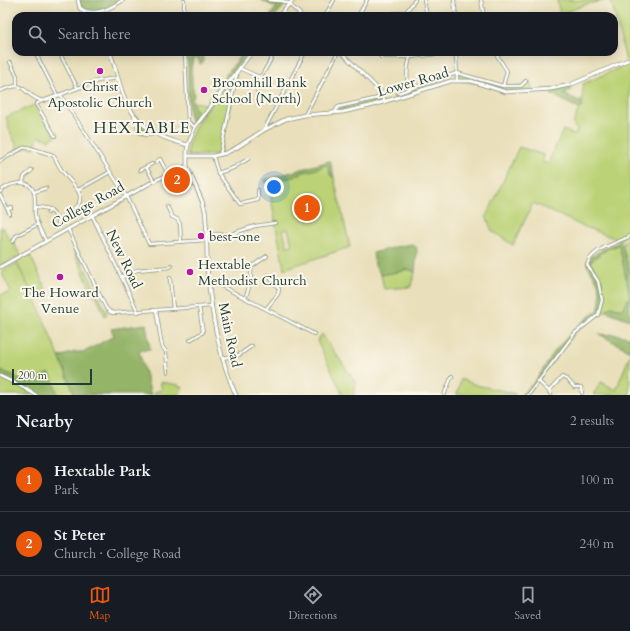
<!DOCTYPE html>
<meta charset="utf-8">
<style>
:root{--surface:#171b24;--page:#20242c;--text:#f1f3f6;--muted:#9ea1a6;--line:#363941;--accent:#ea580c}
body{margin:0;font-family:Cardo,serif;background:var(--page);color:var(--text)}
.scale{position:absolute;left:12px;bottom:10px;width:80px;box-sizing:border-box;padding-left:4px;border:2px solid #1f3d34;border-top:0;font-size:11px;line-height:14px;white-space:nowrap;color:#1f3d34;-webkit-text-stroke:3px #fbf7ec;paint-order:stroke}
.you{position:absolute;left:274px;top:187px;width:14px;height:14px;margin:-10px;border:3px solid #fff;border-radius:50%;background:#1a73e8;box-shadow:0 0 0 6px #1a73e833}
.badge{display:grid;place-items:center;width:26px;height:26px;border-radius:50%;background:var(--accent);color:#fff;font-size:13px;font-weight:700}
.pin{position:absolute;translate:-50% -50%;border:2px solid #fff;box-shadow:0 1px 4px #0006}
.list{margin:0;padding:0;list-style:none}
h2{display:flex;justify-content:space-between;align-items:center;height:52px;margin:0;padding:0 16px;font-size:17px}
h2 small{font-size:13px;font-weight:400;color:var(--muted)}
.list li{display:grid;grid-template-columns:26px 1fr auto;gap:12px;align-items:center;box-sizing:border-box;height:64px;padding:0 16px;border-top:1px solid var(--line)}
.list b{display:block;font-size:15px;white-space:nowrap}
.list p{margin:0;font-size:13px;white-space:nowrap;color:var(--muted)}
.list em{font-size:13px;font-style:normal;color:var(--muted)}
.icon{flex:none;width:22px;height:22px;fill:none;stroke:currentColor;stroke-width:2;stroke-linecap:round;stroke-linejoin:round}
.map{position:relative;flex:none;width:630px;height:395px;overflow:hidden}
.search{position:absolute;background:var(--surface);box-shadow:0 2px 10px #0003;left:12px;right:12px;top:12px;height:44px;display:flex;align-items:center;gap:10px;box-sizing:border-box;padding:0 14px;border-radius:12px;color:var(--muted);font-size:15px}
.sheet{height:180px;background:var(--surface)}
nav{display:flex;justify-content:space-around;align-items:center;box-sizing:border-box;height:56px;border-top:1px solid var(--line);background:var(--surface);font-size:11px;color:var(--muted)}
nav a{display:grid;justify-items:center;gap:2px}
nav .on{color:var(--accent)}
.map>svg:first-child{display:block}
.green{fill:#bbd276;stroke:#6d8855;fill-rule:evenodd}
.forest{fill:#94b467;stroke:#5a784e}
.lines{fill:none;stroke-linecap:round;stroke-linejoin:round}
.minor-casing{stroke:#848e77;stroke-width:4}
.tertiary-casing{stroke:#848e77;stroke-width:4.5}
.secondary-casing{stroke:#848e77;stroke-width:4.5}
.minor{stroke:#fff;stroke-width:2.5}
.tertiary{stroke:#fff;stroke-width:3}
.secondary{stroke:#fff;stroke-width:3}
.poi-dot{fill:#b5179e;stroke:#fbf7ec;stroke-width:1.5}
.labels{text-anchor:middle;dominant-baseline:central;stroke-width:4;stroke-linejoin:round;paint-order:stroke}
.poi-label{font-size:14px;fill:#1f3d34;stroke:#fbf7ec;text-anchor:start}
.street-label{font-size:14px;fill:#1f3d34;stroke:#fbf7ec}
.quarter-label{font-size:16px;letter-spacing:1px;fill:#1f3d34;stroke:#fbf7ec}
</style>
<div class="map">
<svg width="630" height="395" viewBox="0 0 630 395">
<rect width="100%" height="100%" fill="#fbf7ec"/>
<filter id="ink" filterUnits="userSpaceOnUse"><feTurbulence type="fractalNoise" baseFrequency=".025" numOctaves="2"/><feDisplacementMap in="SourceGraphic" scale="8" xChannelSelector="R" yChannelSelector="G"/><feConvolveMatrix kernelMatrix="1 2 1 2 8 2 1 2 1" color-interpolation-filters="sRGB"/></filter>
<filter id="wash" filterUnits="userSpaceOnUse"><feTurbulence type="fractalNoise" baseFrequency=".012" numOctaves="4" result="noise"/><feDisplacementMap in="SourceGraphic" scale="16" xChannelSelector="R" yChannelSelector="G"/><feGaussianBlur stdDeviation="0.9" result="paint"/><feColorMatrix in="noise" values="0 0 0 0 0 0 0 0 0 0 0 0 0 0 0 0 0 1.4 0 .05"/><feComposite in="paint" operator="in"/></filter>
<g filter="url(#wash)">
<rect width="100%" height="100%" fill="#e9dfba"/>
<g class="green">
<path d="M557,0h49l-22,5 -24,10z"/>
<path d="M611,0h19v59l-4,2z"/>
<path d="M630,63v170l-11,7 -39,-15 -47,-22 -20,42 -21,-14 -6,-15 7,-13 26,-56 25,8 -1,8h5l15,-33 12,5 2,-5 -4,-6 6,-15 3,-2 1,-23z"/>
<path d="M237,71l-17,83 -32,2v-11l7,-18z"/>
<path d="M457,73l46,14 19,-1 5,-5h3l3,9 -27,1 -29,-8 -20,-3z"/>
<path d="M380,98l2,2 -3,2 -36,8 -4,1 -1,-2z"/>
<path d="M189,101l21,4 -14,17h-4l-2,-2z"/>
<path d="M34,105l22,31 -7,4 -11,-4 -3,12 -8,-1 -8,4 -11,-24 1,-1 -3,-9z"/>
<path d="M330,161l20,86 -66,22 -14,-76 -5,-13zM288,229l4,16 -5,1 -4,-16z"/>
<path d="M2,227l19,28 -21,11v-38z"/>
<path d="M630,238v35l-7,-26 1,-6z"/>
<path d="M619,245l11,51 -8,13 -11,-3 -5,5 -5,3 4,-15 -4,-19 -10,-16v-3l16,-12z"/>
<path d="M76,250l31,63 -2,3 -9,-21h-4l-2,-3 -1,-6 -15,-35z"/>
<path d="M29,253l17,36 -13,6 -17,-34z"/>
<path d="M17,264l20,39 38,92h-17l-8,-21 -23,8 -7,-2 -7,-5 -13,-4v-76l11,-3 -10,-21z"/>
<path d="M407,269l8,3 -4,15 -27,2 -3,-14 21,-4z"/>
<path d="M322,334l34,49 -2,12h-11l-26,-54z"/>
<path d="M630,355v40h-37l8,-13 15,8z"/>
<path d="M0,377l15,6 18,12h-33z"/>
<path d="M461,379l15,6 37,8 3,2h-59z"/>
<path d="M160,382l19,3 1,2 3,-1 -4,9h-25v-3l8,-2z"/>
</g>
<g class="forest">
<path d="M79,0h43c-17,9 -22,14 -41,8z"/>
<path d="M261,0l10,2h12l4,1 -12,13h-5l7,-10 -6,-1z"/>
<path d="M187,52h14l2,2v8l-3,2 -2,-6h-5l-2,10 1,11v5l2,10 -2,8 5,11 3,2 7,-11 3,-8 12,-13 5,-10 17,-21h4l-43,59 -10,11 -4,-1 -2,-7z"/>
<path d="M570,85l2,4 -7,4 1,2 16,7v5l-3,2 -28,-15v-5z"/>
<path d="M133,114l20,19 -7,1 -7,-2z"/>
<path d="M330,161l4,17 -4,-3 -2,-9 -4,-1 -6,4 -14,3 -10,5 -24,5 -3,3 -2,-5z"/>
<path d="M621,241l9,35v44l-24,-9 5,-5 11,3 8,-13 -11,-51 -12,4 -16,12v3l10,16 5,19 -5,15 -26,18 -48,63h-6l15,-15 19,-29 18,-20 22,-20 2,3c7,-23 3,-29 -10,-49l2,-7 14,-9z"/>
<path d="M412,244l5,4 -2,24 -8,-3 -5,2 -21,4 -6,-10 -2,-12 22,-6z"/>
<path d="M146,324l4,25 -11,2 12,44h-76l-16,-38 16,-5h9l30,-16 -3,-7z"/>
<path d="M599,334l7,1 6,-1 18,3v14z"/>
<path d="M0,371l13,4 7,5 7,2 23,-9 8,22h-19l-39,-20z"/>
</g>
</g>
<g filter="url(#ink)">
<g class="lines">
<defs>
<g id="minor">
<path d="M184,0v16"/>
<path d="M424,0l3,16"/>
<path d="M454,0l2,16"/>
<path d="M481,0l3,16"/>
<path d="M289,4l11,10 -2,2"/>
<path d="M325,16l9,-16"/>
<path d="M358,16l9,-16"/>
<path d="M383,16v-1l23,-3 9,-12"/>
<path d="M35,52l22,43"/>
<path d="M59,52l18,35"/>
<path d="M185,52l3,70 7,5"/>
<path d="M340,52l4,3 38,38 3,9"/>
<path d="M377,52l4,5h29l46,-5"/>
<path d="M456,52l1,28"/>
<path d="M493,52l3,2 11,17 -4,15"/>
<path d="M10,62l7,14v9"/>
<path d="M239,68l20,9"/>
<path d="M259,77l3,-2 13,-23"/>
<path d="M224,89l4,2 3,6"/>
<path d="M409,89c-3,-12 -2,-20 1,-32"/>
<path d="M0,91c29,-13 20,4 43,10l54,-20 21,-3"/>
<path d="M257,91l2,-6v-8"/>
<path d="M398,93l59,-20 46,13h18l5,-5"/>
<path d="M60,94l66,102 23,48 57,-4"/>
<path d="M42,101l-6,3 19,32"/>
<path d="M335,112l3,-5 45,-10"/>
<path d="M305,115l33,-63"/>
<path d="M134,116l5,16 7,3 8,-2"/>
<path d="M264,130l41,-78"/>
<path d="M220,155l17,-82"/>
<path d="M213,156l5,17 22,31 18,-4v-10"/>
<path d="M0,161l23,-13 4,-1 26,8c4,6 6,12 10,17 8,11 28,25 10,37"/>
<path d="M156,162l4,-3 8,15"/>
<path d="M146,167l8,14"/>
<path d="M140,170l12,-6"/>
<path d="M218,173l15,-5 15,-9"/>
<path d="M23,182l1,-5 8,-7"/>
<path d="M78,190l32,-18"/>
<path d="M0,192c8,-9 30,-15 34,1 2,7 0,15 1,22 1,9 7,18 11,26"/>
<path d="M34,192l12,-4"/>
<path d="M0,195l10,19"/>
<path d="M167,206l5,11 5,2 3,5 1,18"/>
<path d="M36,207c16,1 17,2 23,18"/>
<path d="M8,209l4,-1"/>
<path d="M48,213l2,-4"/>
<path d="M92,215l46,97"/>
<path d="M68,229l38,79 4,4 3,1 99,-7"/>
<path d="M206,234h25l24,-8 20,-3"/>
<path d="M13,242l3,-6 22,-12"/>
<path d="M238,265l13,2"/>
<path d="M122,277l15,-7 33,-3 1,-2"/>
<path d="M170,278l3,31"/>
<path d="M208,279l106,55"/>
<path d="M245,298c5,-11 7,-19 6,-31l16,-11"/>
<path d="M266,309l12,-15 1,-5 -11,-14"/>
<path d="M156,310l6,36 4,6 2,20"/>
<path d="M190,340l13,-8 -4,-25"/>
<path d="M222,358l17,-3 13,-9"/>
<path d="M538,381l11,10 2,4"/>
<path d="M549,391l13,-14 6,3 6,7h7l1,6"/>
<path d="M444,395l8,-19"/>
<path d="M528,395l47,-62 23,-18 4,-15 -4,-19 -11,-16c5,-17 29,-21 43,-29"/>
</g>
<g id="tertiary">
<path d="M78,0l2,8 7,8"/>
<path d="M269,0l14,1 6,3"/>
<path d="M80,8c14,10 31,0 43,-8"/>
<path d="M110,52c5,14 8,28 13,42 11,31 34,44 65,51"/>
<path d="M187,156h26l13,-3 10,-5 28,-18 22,-11 19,-4 38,-3 27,-6 81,-25h20l35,11 45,-3 19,-4 60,-26"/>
<path d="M0,267l154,-86 33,-15"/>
<path d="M0,376l17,8 19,11"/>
</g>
<g id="secondary">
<path d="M279,16l10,-12 5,-4"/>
<path d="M236,395c-16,-35 -24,-78 -28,-117 -2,-22 0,-45 -3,-68l-3,-9 -15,-35v-15l1,-6 7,-18 57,-75"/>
</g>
</defs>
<use href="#minor" class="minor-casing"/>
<use href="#tertiary" class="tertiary-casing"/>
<use href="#secondary" class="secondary-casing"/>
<use href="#minor" class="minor"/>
<use href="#tertiary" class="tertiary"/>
<use href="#secondary" class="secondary"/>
</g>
</g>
<g class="poi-dot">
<circle cx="100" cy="71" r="4"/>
<circle cx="204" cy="90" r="4"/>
<circle cx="201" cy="236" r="4"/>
<circle cx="190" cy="272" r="4"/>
<circle cx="60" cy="277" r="4"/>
</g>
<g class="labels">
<g class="poi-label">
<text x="212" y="82">Broomhill Bank<tspan x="212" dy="16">School (North)</tspan></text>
<text x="100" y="86" text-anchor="middle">Christ<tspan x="100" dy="16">Apostolic Church</tspan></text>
<text x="209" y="236">best-one</text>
<text x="198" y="264">Hextable<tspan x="198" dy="16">Methodist Church</tspan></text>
<text x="60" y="292" text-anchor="middle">The Howard<tspan x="60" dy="16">Venue</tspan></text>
</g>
<g class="street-label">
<text transform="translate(413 82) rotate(-16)">Lower Road</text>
<text transform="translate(88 205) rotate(-29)">College Road</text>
<text transform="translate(124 259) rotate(64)">New Road</text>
<text transform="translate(230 335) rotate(78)">Main Road</text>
</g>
<g class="quarter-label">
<text x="142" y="128">HEXTABLE</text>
</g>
</g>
</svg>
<div class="scale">200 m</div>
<div class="you"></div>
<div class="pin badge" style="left:307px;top:208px">1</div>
<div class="pin badge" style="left:177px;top:180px">2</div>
<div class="search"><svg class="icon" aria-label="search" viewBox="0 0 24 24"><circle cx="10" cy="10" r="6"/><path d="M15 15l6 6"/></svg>Search here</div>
</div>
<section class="sheet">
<h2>Nearby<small>2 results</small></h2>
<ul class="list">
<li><span class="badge">1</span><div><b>Hextable Park</b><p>Park</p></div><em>100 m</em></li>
<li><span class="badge">2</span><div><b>St Peter</b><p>Church · College Road</p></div><em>240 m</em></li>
</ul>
</section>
<nav>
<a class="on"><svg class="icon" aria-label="map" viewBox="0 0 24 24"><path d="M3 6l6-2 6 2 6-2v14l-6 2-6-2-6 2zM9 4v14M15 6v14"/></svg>Map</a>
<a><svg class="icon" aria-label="directions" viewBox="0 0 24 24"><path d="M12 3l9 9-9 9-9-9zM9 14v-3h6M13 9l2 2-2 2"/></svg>Directions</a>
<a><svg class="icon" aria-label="saved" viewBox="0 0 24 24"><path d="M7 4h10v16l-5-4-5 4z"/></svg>Saved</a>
</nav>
